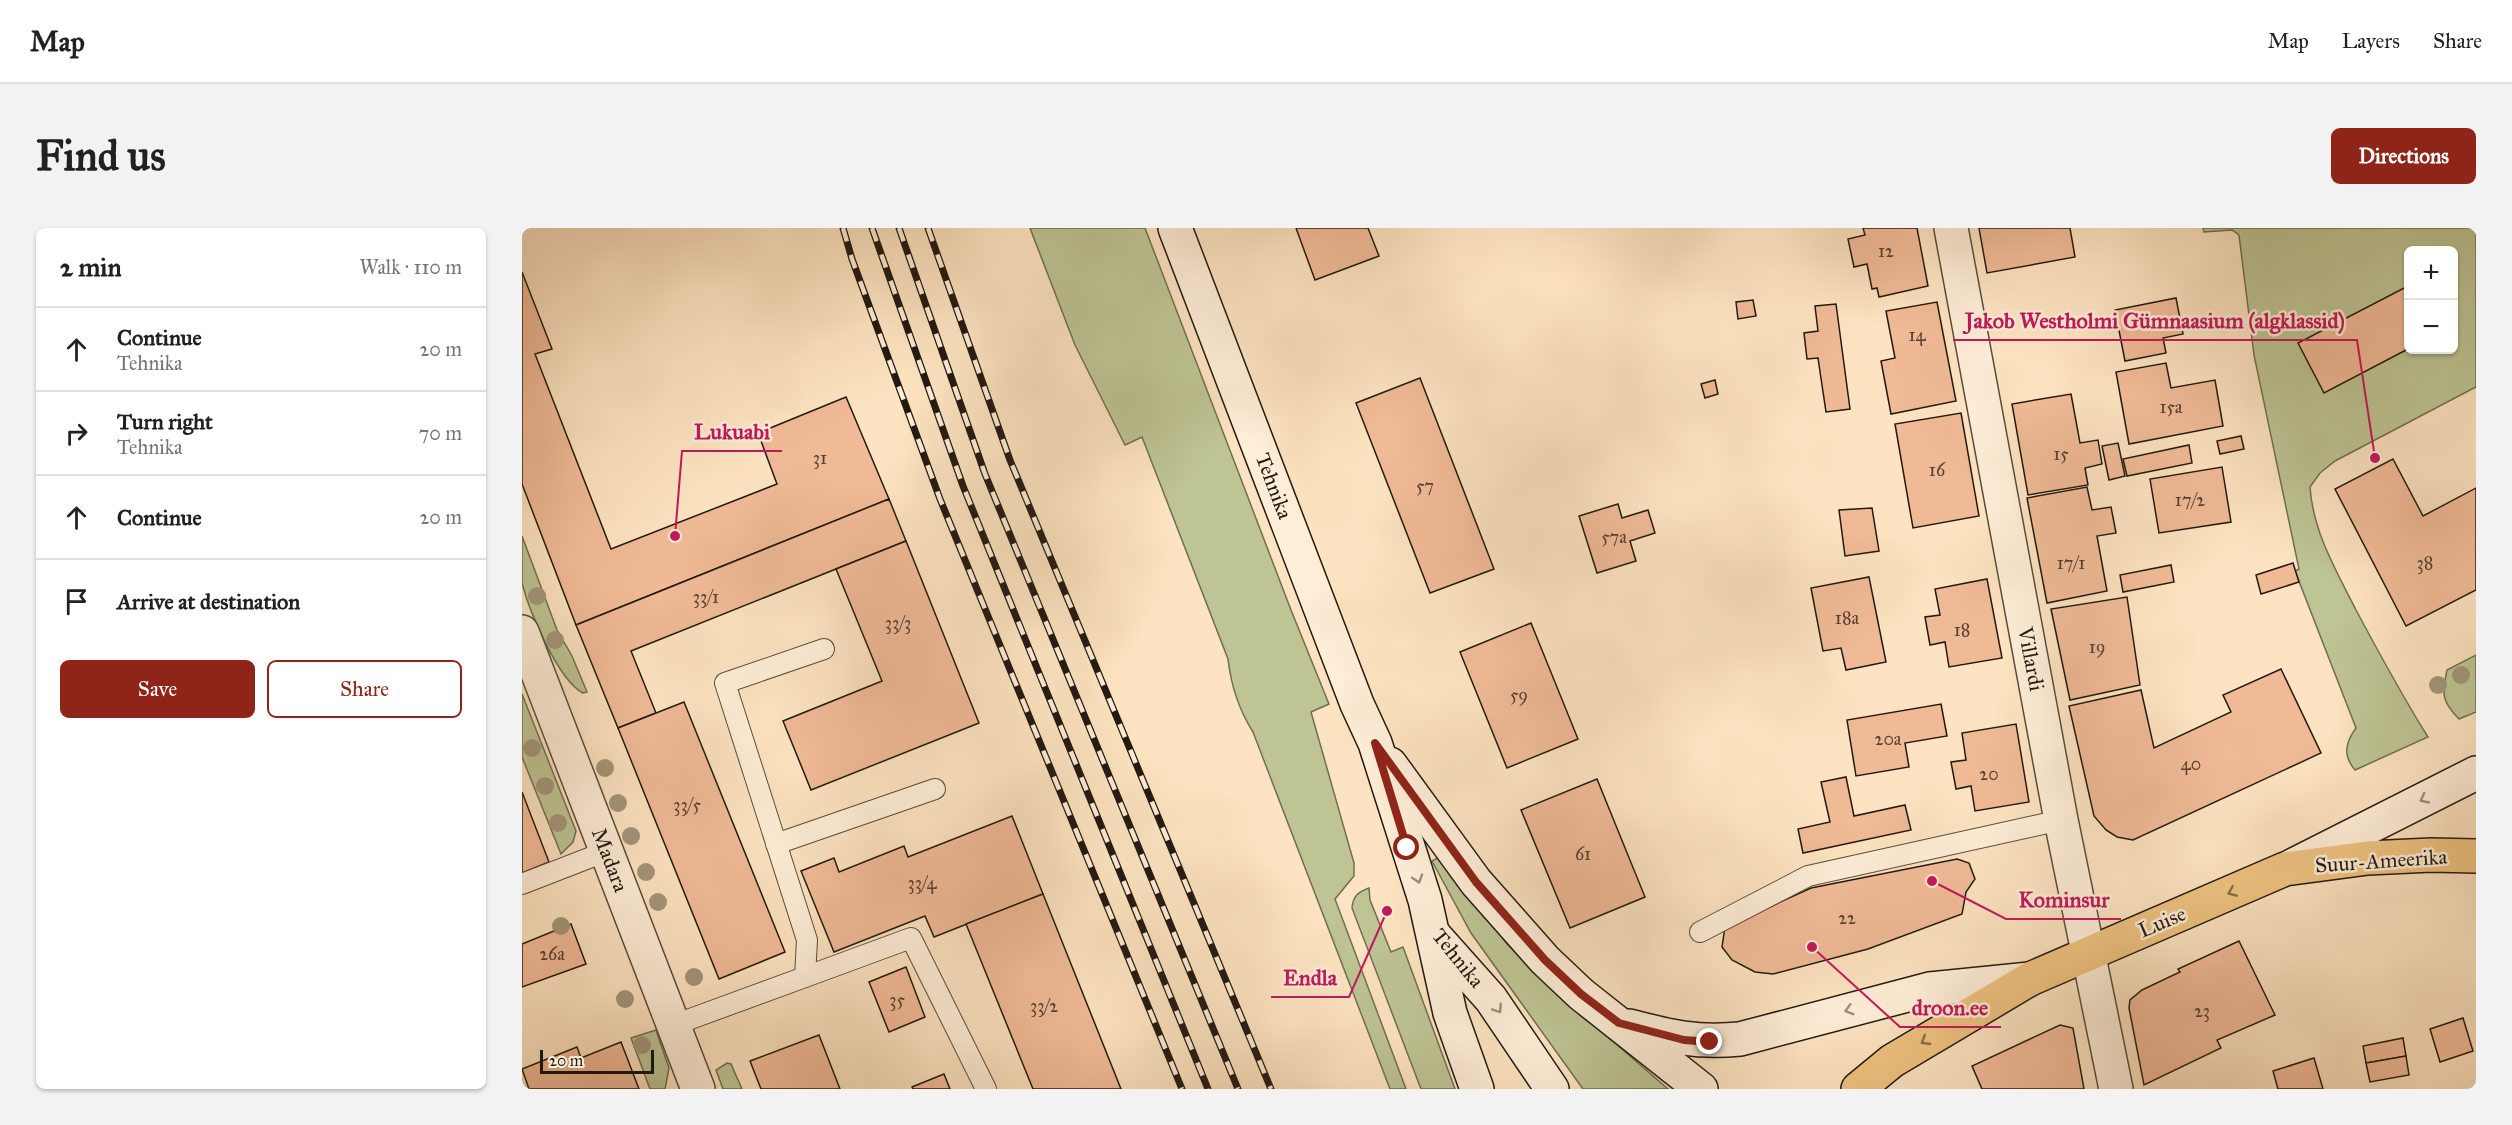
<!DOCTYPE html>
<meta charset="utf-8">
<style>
:root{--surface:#fff;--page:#f2f2f2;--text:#202124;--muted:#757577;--line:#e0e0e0;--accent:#8f2418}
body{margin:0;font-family:"IM FELL Great Primer",serif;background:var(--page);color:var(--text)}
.controls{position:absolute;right:18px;top:18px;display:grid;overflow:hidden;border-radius:9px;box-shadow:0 2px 4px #0004}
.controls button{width:54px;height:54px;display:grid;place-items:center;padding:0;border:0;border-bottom:2px solid var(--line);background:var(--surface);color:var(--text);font:30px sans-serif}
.scale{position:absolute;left:18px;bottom:15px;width:114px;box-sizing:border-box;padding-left:6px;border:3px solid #221911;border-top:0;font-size:16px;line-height:21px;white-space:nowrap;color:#221911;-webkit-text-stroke:4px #feedd7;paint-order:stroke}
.stop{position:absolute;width:18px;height:18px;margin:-14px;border:4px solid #8f2418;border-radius:50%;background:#fff}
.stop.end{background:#8f2418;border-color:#fff;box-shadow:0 2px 6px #0008}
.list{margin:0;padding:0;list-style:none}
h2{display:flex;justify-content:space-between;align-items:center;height:78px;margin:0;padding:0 24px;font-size:26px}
h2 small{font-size:20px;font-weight:400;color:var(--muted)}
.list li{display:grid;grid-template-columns:39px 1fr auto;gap:18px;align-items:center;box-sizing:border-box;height:84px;padding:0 24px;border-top:2px solid var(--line)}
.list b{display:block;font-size:22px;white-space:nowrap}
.list p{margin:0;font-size:20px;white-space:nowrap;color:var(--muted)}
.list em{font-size:20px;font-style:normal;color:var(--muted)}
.actions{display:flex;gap:12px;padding:18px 24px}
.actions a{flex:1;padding:14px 0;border:2px solid var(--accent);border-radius:9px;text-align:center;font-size:21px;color:var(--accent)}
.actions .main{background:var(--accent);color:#fff}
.icon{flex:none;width:33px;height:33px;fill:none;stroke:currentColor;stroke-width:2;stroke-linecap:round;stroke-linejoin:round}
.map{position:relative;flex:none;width:1954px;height:861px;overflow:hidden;border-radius:9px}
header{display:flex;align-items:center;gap:36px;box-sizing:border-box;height:84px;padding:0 30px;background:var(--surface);border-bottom:2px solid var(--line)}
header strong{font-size:28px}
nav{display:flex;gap:33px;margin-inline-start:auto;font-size:21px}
.intro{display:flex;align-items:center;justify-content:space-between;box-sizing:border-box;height:144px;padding:0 36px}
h1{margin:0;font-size:42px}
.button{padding:15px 27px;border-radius:9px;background:var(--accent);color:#fff;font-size:21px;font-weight:700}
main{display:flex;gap:36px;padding:0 36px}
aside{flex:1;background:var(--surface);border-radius:9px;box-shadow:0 2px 4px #0004}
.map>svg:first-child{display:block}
.green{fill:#bec494;stroke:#706e52;stroke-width:1.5;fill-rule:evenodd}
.building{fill:#f1ba97;stroke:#221911;stroke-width:1.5}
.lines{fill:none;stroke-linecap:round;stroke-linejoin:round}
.service-casing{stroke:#594c3d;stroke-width:22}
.minor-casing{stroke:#594c3d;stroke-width:36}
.secondary-casing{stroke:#221911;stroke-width:36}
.primary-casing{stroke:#221911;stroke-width:36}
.service{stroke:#feedd7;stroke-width:20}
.minor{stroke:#feedd7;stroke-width:33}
.secondary{stroke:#feedd7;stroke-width:33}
.primary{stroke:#eec280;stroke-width:33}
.rail-casing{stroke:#221911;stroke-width:7}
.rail{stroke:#feedd7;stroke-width:4.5;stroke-dasharray:14;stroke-linecap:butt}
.tree{fill:#a3957a}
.oneway{stroke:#9b8e7e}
.oneway2{stroke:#886e48}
.route{stroke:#8f2418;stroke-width:8}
.labels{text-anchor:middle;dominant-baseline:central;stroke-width:5;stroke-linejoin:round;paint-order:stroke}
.number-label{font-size:18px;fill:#564132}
.street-label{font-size:21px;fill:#221911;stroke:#feedd7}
.leader{fill:none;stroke:#c2185b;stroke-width:2}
.callout-dot{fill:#c2185b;stroke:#feedd7;stroke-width:2}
.callout-label{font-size:22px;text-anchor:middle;font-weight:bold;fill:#c2185b;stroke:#feedd7;stroke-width:5;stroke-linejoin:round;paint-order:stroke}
</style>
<header>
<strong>Map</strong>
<nav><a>Map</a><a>Layers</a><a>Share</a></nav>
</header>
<div class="intro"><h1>Find us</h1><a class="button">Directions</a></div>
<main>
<aside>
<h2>2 min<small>Walk · 110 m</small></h2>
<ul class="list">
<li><svg class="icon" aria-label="ahead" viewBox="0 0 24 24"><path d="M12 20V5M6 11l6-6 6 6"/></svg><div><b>Continue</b><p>Tehnika</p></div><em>20 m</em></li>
<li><svg class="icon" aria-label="right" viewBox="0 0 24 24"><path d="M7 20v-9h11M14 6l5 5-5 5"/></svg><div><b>Turn right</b><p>Tehnika</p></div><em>70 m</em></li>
<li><svg class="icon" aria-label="ahead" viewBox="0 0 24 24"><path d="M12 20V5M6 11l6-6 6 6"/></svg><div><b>Continue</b></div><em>20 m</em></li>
<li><svg class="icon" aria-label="arrive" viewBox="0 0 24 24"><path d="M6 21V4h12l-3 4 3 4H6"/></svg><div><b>Arrive at destination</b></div></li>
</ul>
<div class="actions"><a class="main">Save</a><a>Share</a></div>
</aside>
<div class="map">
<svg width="1954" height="861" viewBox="0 0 1954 861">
<rect width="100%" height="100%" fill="#fde3c1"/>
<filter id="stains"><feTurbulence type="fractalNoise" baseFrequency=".00333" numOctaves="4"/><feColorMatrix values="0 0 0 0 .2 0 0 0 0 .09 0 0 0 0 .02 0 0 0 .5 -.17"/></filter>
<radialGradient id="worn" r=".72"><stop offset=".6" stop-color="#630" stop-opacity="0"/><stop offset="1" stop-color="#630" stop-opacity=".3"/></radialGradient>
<g class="green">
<path d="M508,0h115l146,382 38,94 -18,8 43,151v13l-19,23 71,190h-16l-137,-357c-14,-22 -22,-47 -25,-73l-86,-222 -17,8 -50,-100z"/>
<path d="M1681,0h273v159l-141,74 -15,12 -10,14c3,45 26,83 46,123 23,43 46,86 72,127l-73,33c-12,-14 -10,-27 1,-42l-61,-157 4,-2 -45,-214 -15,-120 -7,-5 -28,2zM1886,22h46v100h-46z"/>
<path d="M0,308l35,94 15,26 15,36 -4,1c-25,-13 -54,-82 -61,-110 0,-14 0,-32 0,-47z"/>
<path d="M1954,427v57l-17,7c-18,-18 -17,-26 -12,-49z"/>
<path d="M0,466l54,137 -3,11 -12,12 -39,-97z"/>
<path d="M917,629l69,88 77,72 83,72h-85l-112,-156 -39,-72z"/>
<path d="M847,660l1,12 21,52 12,-5 52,142h-34l-69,-181c1,-12 6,-16 17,-20z"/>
<path d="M134,802l13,38 -4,21h-15l-19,-51z"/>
<path d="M205,835l4,1 11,25h-19l-7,-19z"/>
</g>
<g class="building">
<path d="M774,0h72l11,28 -64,24z"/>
<path d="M1341,0h54l11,58 -49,11 -2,-9 -5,1 -5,-25 -13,3 -6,-28 17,-4z"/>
<path d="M1457,0h91l5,29 -88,16z"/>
<path d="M0,44l30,77 -17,5 76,195 166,-65 -19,-51 88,-36 43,102 -313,126 -54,-141z"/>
<path d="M1886,58v63l-84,44 -26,-50z"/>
<path d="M1654,70l7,36 -20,4 3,15 -41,8 -10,-51z"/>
<path d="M1231,72l3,16 -18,3 -2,-17z"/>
<path d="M1415,74l19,99 -65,13 -10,-53 14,-3 -9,-47z"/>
<path d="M1314,76l14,105 -24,3 -8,-54 -11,1 -3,-26 14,-2 -3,-25z"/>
<path d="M1644,135l5,25 44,-8 8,46 -94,18 -13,-72z"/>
<path d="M898,150l74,191 -64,24 -74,-190z"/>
<path d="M1193,152l3,14 -13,4 -4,-14z"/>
<path d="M1549,166l9,49 18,-3 4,24 -17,4 3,17 -60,10 -16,-91z"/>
<path d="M1439,185l18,103 -66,12 -18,-104z"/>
<path d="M1719,208l3,13 -24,5 -3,-13z"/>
<path d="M1596,215l7,33 -16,4 -7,-34z"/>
<path d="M1667,217l3,18 -65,13 -4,-17z"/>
<path d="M1871,231l30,57 53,-28v102l-70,36 -71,-137z"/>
<path d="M1700,239l9,55 -72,11 -9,-54z"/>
<path d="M1565,259l5,23 19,-3 5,26 -19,3 10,55 -60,12 -20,-105z"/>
<path d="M367,271l17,42 -275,110 25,62 -38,15 -42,-103z"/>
<path d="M1096,276l4,14 26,-8 7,23 -25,8 6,20 -39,12 -18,-57z"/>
<path d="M1350,280l7,43 -34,5 -6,-46z"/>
<path d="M384,313l73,182 -168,67 -28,-69 99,-40 -46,-112z"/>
<path d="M1771,335l6,19 -38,12 -5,-19z"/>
<path d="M1649,337l3,17 -51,10 -3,-17z"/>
<path d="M1347,349l17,85 -40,8 -5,-22 -18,3 -12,-63z"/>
<path d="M1465,351l15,79 -53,9 -4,-25 -15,3 -5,-28 15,-2 -5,-26z"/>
<path d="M1605,369l13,88 -70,15 -19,-91z"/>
<path d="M1009,395l47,116 -71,29 -47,-116z"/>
<path d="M1759,441l40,84 -188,87 -16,-3 -11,-7 -12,-14 -25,-110 72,-16 13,58 77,-36 -8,-17z"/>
<path d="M162,474l101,250 -66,27 -101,-251z"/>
<path d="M1419,476l6,32 -42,7 4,24 -53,9 -9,-56z"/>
<path d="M1494,496l13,78 -54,9 -4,-25 -15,3 -5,-27 15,-2 -4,-27z"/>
<path d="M1324,549l8,39 51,-11 6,25 -108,23 -5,-24 32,-7 -9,-40z"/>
<path d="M1075,551l48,118 -75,31 -49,-118z"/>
<path d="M0,564l27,70 -27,11z"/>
<path d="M490,588l31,78 -109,43 -9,-21 -91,36 -33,-81 33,-13 5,14 65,-26 4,11z"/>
<path d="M1435,631l12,4 6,16 -9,13 -4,22 -94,35 -95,25 -18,-2 -23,-12 -10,-13 3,-20 86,-39z"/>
<path d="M521,666l78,195h-88l-67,-165z"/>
<path d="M49,696l15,40 -64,23v-43z"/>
<path d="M1717,713l36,74 -58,25 4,8 -77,37 -15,-77 1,-8 12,-10 38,-18 -2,-3z"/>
<path d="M384,739l19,50 -36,15 -20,-50z"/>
<path d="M1941,790l10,33 -33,11 -10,-33z"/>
<path d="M1538,797l13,3 11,61h-102l-10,-23z"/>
<path d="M297,807l21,54h-79l-11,-28z"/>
<path d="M1881,810l3,18 -40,7 -3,-17z"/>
<path d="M99,814l18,47h-110l-7,-20 55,-22 4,11z"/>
<path d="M1884,828l3,19 -39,7 -4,-19z"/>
<path d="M1792,830l9,31h-45l-5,-18z"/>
<path d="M422,846l6,15h-37l-1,-2z"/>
</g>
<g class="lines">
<defs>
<g id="service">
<path d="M254,616l159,-55"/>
<path d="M0,656l85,-33"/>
<path d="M1178,704l108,-56 253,-56"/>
<path d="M283,749l106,-39 75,151"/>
<path d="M152,797l131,-48 2,-37 -82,-257 99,-34"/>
</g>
<g id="minor">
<path d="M1429,0l110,592 55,269"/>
<path d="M0,404l176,457"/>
</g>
<g id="secondary">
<path d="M653,0l182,476 18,39 50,157 25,113 27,76"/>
<path d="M868,536l86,118 69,78 36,34 120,95"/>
<path d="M1768,639l186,-94"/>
<path d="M912,707l57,64 61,90"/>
<path d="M1107,798c42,11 67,17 111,13l190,-50 100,-10"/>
</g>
<path id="primary" d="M1336,861l34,-28 138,-82 255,-110 83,-11 63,-3 45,1"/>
</defs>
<use href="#service" class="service-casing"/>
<use href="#minor" class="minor-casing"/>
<use href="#secondary" class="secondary-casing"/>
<use href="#primary" class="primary-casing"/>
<use href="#service" class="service"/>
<use href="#minor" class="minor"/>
<use href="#secondary" class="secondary"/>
<use href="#primary" class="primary"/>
<defs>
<g id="rail">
<path d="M321,0l9,31 88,240 242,590"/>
<path d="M350,0l91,258 245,603"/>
<path d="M377,0l86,246 253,615"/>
<path d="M406,0l82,232 261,629"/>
</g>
</defs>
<use href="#rail" class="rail-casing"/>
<use href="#rail" class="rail"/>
</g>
<g class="tree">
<circle cx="15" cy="368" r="9"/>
<circle cx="33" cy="412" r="9"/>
<circle cx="1939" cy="447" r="9"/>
<circle cx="1916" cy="457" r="9"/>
<circle cx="10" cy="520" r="9"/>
<circle cx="83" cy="540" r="9"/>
<circle cx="23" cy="558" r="9"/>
<circle cx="96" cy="575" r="9"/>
<circle cx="36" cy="595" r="9"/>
<circle cx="109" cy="608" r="9"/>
<circle cx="124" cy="644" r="9"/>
<circle cx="136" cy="674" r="9"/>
<circle cx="39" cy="698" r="9"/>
<circle cx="172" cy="749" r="9"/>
<circle cx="103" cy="771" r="9"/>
<circle cx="120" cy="817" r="9"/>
</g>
<defs><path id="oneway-chevron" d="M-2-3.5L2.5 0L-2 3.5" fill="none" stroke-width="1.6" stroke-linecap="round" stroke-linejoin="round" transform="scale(1.5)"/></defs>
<g class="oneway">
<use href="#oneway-chevron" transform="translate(1902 571) rotate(153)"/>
<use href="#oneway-chevron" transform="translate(896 651) rotate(72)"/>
<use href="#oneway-chevron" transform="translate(976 781) rotate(56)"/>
<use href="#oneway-chevron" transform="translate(1327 782) rotate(164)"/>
</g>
<g class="oneway2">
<use href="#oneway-chevron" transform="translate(1710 664) rotate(157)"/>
<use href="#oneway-chevron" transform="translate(1403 813) rotate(149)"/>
</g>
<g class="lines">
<path class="route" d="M885,620l-32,-105 101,139 69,78 36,34 38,29 65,17 26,2"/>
</g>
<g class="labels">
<g class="number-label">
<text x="1364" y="23">12</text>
<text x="1395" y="107">14</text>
<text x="1649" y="179">15a</text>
<text x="1539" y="226">15</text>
<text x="298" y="230">31</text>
<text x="1415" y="242">16</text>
<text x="903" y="258">57</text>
<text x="1668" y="272">17/2</text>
<text x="1092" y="309">57a</text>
<text x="1549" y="335">17/1</text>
<text x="1903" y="335">38</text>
<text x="184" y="369">33/1</text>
<text x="1325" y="390">18a</text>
<text x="376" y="395">33/3</text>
<text x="1440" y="402">18</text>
<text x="1575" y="419">19</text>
<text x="997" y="467">59</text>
<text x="1366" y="511">20a</text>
<text x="1669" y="536">40</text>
<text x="1467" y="546">20</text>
<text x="165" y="577">33/5</text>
<text x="1061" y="626">61</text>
<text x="400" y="655">33/4</text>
<text x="1325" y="690">22</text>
<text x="30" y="726">26a</text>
<text x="375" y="772">35</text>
<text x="522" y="778">33/2</text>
<text x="1680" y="783">23</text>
</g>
<g class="street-label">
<text transform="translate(752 258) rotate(69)">Tehnika</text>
<text transform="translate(1509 431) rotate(79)">Villardi</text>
<text transform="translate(88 632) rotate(69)">Madara</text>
<text transform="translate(1859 633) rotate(-4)">Suur-Ameerika</text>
<text transform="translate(1640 694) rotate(-23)">Luise</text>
<text transform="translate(936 730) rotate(51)">Tehnika</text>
</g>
</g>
<path class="leader" d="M1853 230L1835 112H1431M153 308L160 223H260M1410 653L1484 691H1599M865 683L827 769H749M1290 719L1378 799H1479"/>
<g class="callout-dot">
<circle cx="1853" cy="230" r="6"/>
<circle cx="153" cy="308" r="6"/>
<circle cx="1410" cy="653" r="6"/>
<circle cx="865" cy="683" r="6"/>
<circle cx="1290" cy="719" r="6"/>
</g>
<g class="callout-label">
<text x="1633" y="100">Jakob Westholmi Gümnaasium (algklassid)</text>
<text x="210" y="211">Lukuabi</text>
<text x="1542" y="679">Kominsur</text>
<text x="788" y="757">Endla</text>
<text x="1428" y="787">droon.ee</text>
</g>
<rect width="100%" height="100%" filter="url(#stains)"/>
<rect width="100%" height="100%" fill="url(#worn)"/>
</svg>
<div class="controls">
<button>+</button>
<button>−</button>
</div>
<div class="scale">20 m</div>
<div class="stop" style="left:885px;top:620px"></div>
<div class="stop end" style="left:1188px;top:814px"></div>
</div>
</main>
